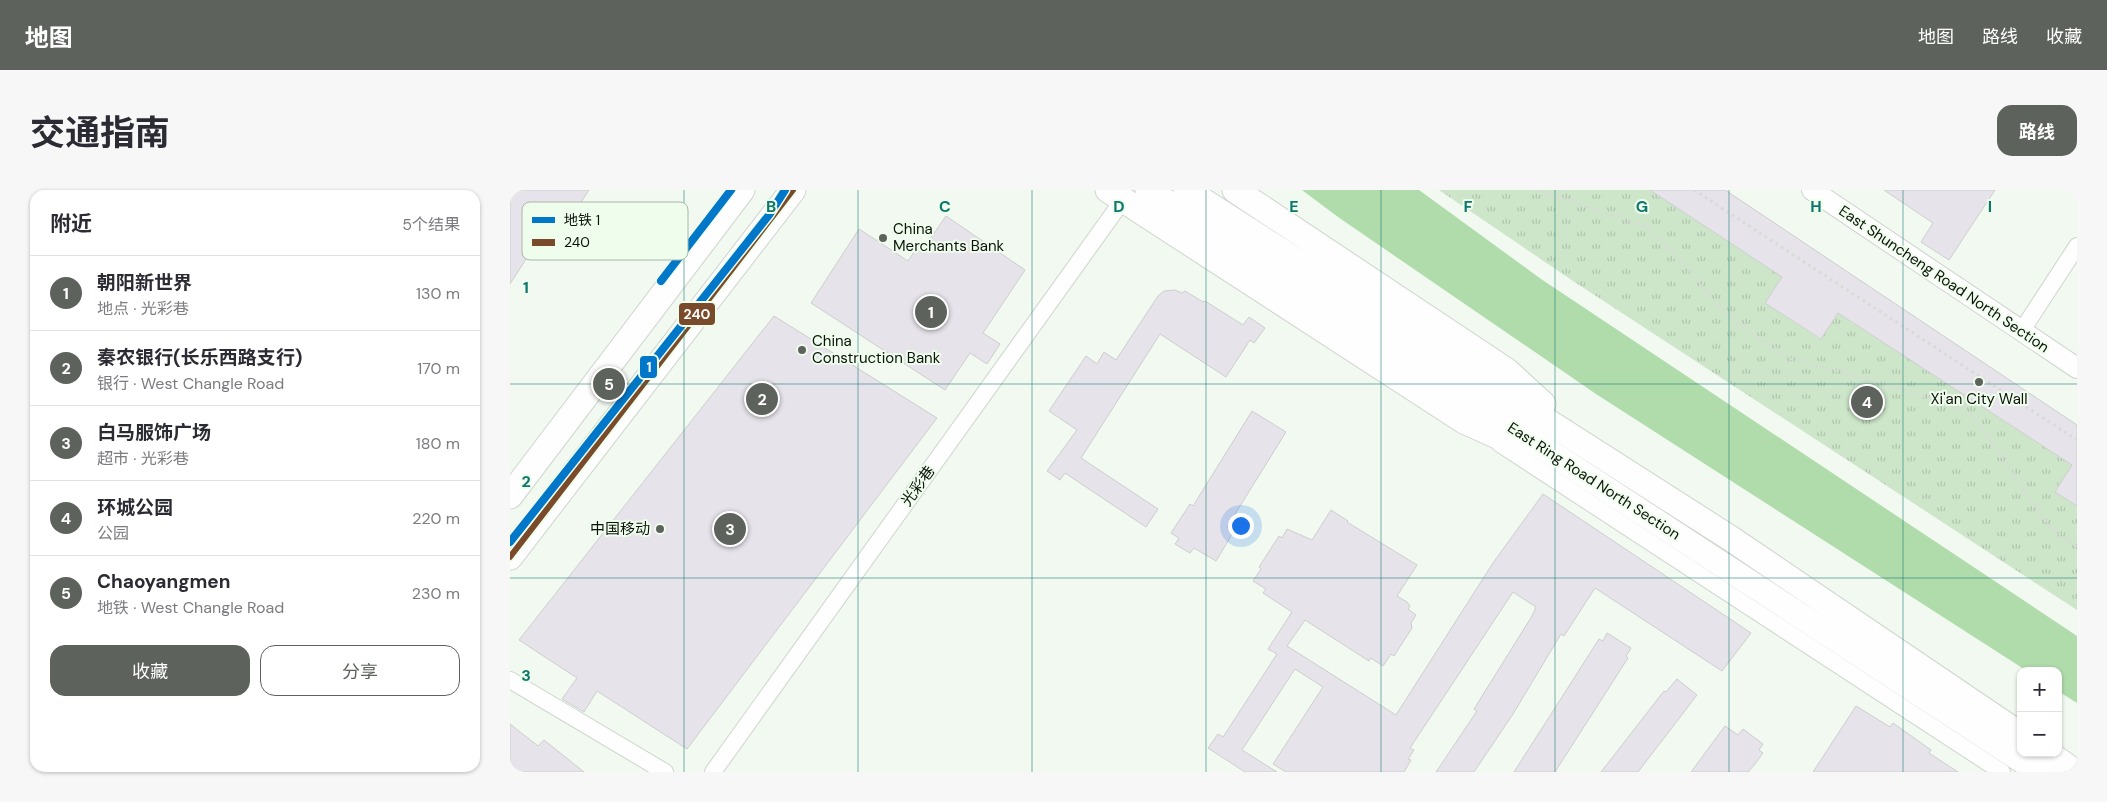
<!DOCTYPE html>
<html lang="zh">
<meta charset="utf-8">
<style>
:root{--surface:#fff;--page:#f7f7f7;--text:#2b2b33;--muted:#7c7c81;--line:#e1e1e2;--accent:#5d635c}
body{margin:0;font-family:"DM Sans","Noto Sans SC",sans-serif;background:var(--page);color:var(--text)}
.controls{position:absolute;right:15px;bottom:15px;display:grid;overflow:hidden;border-radius:10px;box-shadow:0 1px 4px #0004}
.controls button{width:45px;height:45px;display:grid;place-items:center;padding:0;border:0;border-bottom:1px solid var(--line);background:var(--surface);color:var(--text);font:25px sans-serif}
.you{position:absolute;left:730px;top:335px;width:18px;height:18px;margin:-12px;border:4px solid #fff;border-radius:50%;background:#1a73e8;box-shadow:0 0 0 8px #1a73e833}
.badge{display:grid;place-items:center;width:32px;height:32px;border-radius:50%;background:var(--accent);color:#fff;font-size:16px;font-weight:700}
.pin{position:absolute;translate:-50% -50%;border:2px solid #fff;box-shadow:0 1px 5px #0006}
.list{margin:0;padding:0;list-style:none}
h2{display:flex;justify-content:space-between;align-items:center;height:65px;margin:0;padding:0 20px;font-size:21px}
h2 small{font-size:16px;font-weight:400;color:var(--muted)}
.list li{display:grid;grid-template-columns:32px 1fr auto;gap:15px;align-items:center;box-sizing:border-box;height:75px;padding:0 20px;border-top:1px solid var(--line)}
.list b{display:block;font-size:19px;white-space:nowrap}
.list p{margin:0;font-size:16px;white-space:nowrap;color:var(--muted)}
.list em{font-size:16px;font-style:normal;color:var(--muted)}
.actions{display:flex;gap:10px;padding:15px 20px}
.actions a{flex:1;padding:11px 0;border:1px solid var(--accent);border-radius:15px;text-align:center;font-size:18px;color:var(--accent)}
.actions .main{background:var(--accent);color:#fff}
.map{position:relative;flex:none;width:1567px;height:582px;overflow:hidden;border-radius:15px}
header{display:flex;align-items:center;gap:30px;box-sizing:border-box;height:70px;padding:0 25px;background:var(--accent);color:#fff}
header strong{font-size:24px}
nav{display:flex;gap:28px;margin-inline-start:auto;font-size:18px}
.intro{display:flex;align-items:center;justify-content:space-between;box-sizing:border-box;height:120px;padding:0 30px}
h1{margin:0;font-size:35px}
.button{padding:12px 22px;border-radius:15px;background:var(--accent);color:#fff;font-size:18px;font-weight:700}
main{display:flex;gap:30px;padding:0 30px}
aside{flex:1;background:var(--surface);border-radius:15px;box-shadow:0 1px 4px #0004}
.map>svg:first-child{display:block}
.park{fill:url(#park-tufts)}
.water{fill:#b0dcac}
.building{fill:#e6e3ea;stroke:#cccecc}
.lines{fill:none;stroke-linecap:round;stroke-linejoin:round}
.minor-casing{stroke:#ced5ce;stroke-width:18}
.tertiary-casing{stroke:#ced5ce;stroke-width:22}
.primary-casing{stroke:#ced5ce;stroke-width:27}
.path{stroke:#d8dad8;stroke-width:3;stroke-dasharray:2.5 4;stroke-linecap:butt}
.minor{stroke:#fdfefd;stroke-width:16}
.tertiary{stroke:#fdfefd;stroke-width:20}
.primary{stroke:#fdfefd;stroke-width:25}
.bus-1-casing{stroke:#eefdec;stroke-width:10}
.bus-1{stroke:#7a4b2a;stroke-width:6}
.metro-1-casing{stroke:#eefdec;stroke-width:11}
.metro-1{stroke:#0077c8;stroke-width:8}
.grid{fill:none;stroke:#0f766e;stroke-width:1;stroke-opacity:0.55}
.poi-dot{fill:#5d635c;stroke:#eefdec;stroke-width:2}
.labels{text-anchor:middle;dominant-baseline:central;stroke-width:4;stroke-linejoin:round;paint-order:stroke}
.poi-label{font-size:15px;fill:#0d120c;stroke:#eefdec;text-anchor:start}
.street-label{font-size:15px;fill:#0d120c;stroke:#eefdec}
.key{fill:#eefdec;stroke:#aab6a9;stroke-width:1}
.key-label{font-size:14px;fill:#0d120c}
.grid-label{font-size:16px;text-anchor:middle;font-weight:bold;fill:#0f766e;stroke:#eefdec;stroke-width:4;stroke-linejoin:round;paint-order:stroke}
.line-badge{stroke:#eefdec;stroke-width:2}
.badge-label{font-size:14px;text-anchor:middle;font-weight:bold;fill:#fff}
</style>
<header>
<strong>地图</strong>
<nav><a>地图</a><a>路线</a><a>收藏</a></nav>
</header>
<div class="intro"><h1>交通指南</h1><a class="button">路线</a></div>
<main>
<aside>
<h2>附近<small>5个结果</small></h2>
<ul class="list">
<li><span class="badge">1</span><div><b>朝阳新世界</b><p>地点 · 光彩巷</p></div><em>130 m</em></li>
<li><span class="badge">2</span><div><b>秦农银行(长乐西路支行)</b><p>银行 · West Changle Road</p></div><em>170 m</em></li>
<li><span class="badge">3</span><div><b>白马服饰广场</b><p>超市 · 光彩巷</p></div><em>180 m</em></li>
<li><span class="badge">4</span><div><b>环城公园</b><p>公园</p></div><em>220 m</em></li>
<li><span class="badge">5</span><div><b>Chaoyangmen</b><p>地铁 · West Changle Road</p></div><em>230 m</em></li>
</ul>
<div class="actions"><a class="main">收藏</a><a>分享</a></div>
</aside>
<div class="map">
<svg width="1567" height="582" viewBox="0 0 1567 582">
<defs>
<pattern id="park-tufts" width="24" height="20" patternUnits="userSpaceOnUse" patternTransform="scale(1.25)"><rect width="24" height="20" fill="#cde6ca"/><path d="M3 7l-1-3M5 7V3M7 7l1-3M15 17l-1-3M17 17v-4M19 17l1-3" fill="none" stroke="#afc4ac"/></pattern>
</defs>
<rect width="100%" height="100%" fill="#f1f9f0"/>
<path class="park" d="M929,0h211l132,87 -17,26 55,36 18,-26 234,152 -17,26 22,15v104l-504,-329z"/>
<path class="water" d="M792,0h117l122,89 536,357v67l-19,-12v-20h-31l-431,-277 -258,-177z"/>
<g class="building">
<path d="M0,0h79l-28,43 -13,-8 -38,59z"/>
<path d="M1140,0h75l352,235v81l-22,-14 17,-27 -234,-152 -17,26 -56,-36 17,-26z"/>
<path d="M1374,0h111l-46,70 -28,-18 12,-19z"/>
<path d="M436,26l79,54 -42,63 17,11 -13,20 -17,-11 -25,37 -134,-87 48,-74 49,32 8,-12 5,3z"/>
<path d="M665,100l7,3 3,-2 18,11 2,-1 38,24 6,-8 16,11 -11,15 -4,-3 -24,37 -66,-43 -79,124 77,51 -12,18 -81,-54 -5,7 -13,-9 30,-41 -28,-19 37,-55 11,8 7,-12 12,8 42,-64 6,-5z"/>
<path d="M264,126l163,102 -250,331 -90,-58 -13,21 -22,-13 15,-21 -58,-38z"/>
<path d="M742,221l34,21 -59,95 7,4 -18,30 -22,-13 -4,5 -15,-9 4,-6 -8,-5 19,-29 3,2z"/>
<path d="M1033,304l208,139 -29,38 -127,-83 -31,48 -3,-2 -48,80 -39,58h-38l41,-61 -3,-2 58,-93 4,-9 -23,-15 -103,156 4,2 -6,9 3,1 -7,12h-118l-13,-8 50,-77 -28,-18 -53,81 35,22h-32l-37,-24 10,-14 5,3 54,-83 -9,-5 24,-37 -29,-19 3,-4 -13,-8 8,-12 -2,-2 20,-31 3,2 5,-9 25,11 19,-30 17,11 -1,1 70,43 -20,31 10,6 3,4 -2,3 8,6 -5,8 1,5 -18,28 -3,-2 -8,12 -12,-8 -2,3 -64,-41 -18,26 109,69 97,-152z"/>
<path d="M1097,443l24,15 -5,8 2,2 -73,114h-41l85,-133 4,2z"/>
<path d="M1167,489l20,16 -59,77h-37l63,-81 2,1z"/>
<path d="M1346,516l34,21 3,-4 38,27 -2,3 29,19h-145z"/>
<path d="M0,534l28,22 6,-6 40,32h-74z"/>
<path d="M1215,536l13,9 5,-6 20,15 -4,6 4,3 -8,11 -7,8h-57z"/>
</g>
<g class="lines">
<defs>
<g id="minor">
<path d="M1511,142l56,-86"/>
<path d="M990,254l502,328"/>
<path d="M0,490l155,92"/>
<path d="M203,582l410,-572"/>
</g>
<path id="tertiary" d="M1302,0l265,178"/>
<g id="primary">
<path d="M598,0l356,231 51,23"/>
<path d="M638,0l892,582"/>
<path d="M676,0l544,348 291,197"/>
<path d="M725,0l272,181 36,33"/>
<path d="M0,306l232,-306"/>
<path d="M0,367l283,-367"/>
<path d="M1538,563l27,19"/>
</g>
</defs>
<use href="#minor" class="minor-casing"/>
<use href="#tertiary" class="tertiary-casing"/>
<use href="#primary" class="primary-casing"/>
<g class="path">
<path d="M1027,0l110,37 90,97 55,35 123,34 56,20 79,114 27,20"/>
<path d="M1184,0l383,250"/>
</g>
<use href="#minor" class="minor"/>
<use href="#tertiary" class="tertiary"/>
<use href="#primary" class="primary"/>
<defs>
<path id="bus-1" d="M0,367l283,-367"/>
</defs>
<use href="#bus-1" class="bus-1-casing"/>
<use href="#bus-1" class="bus-1"/>
<defs>
<g id="metro-1">
<path d="M151,91l70,-91"/>
<path d="M0,352l259,-327 16,-25"/>
</g>
</defs>
<use href="#metro-1" class="metro-1-casing"/>
<use href="#metro-1" class="metro-1"/>
</g>
<path class="grid" d="M174,0v582M348,0v582M522,0v582M696,0v582M871,0v582M1045,0v582M1219,0v582M1393,0v582M0,194h1567M0,388h1567"/>
<g class="poi-dot">
<circle cx="373" cy="48" r="5"/>
<circle cx="292" cy="160" r="5"/>
<circle cx="1469" cy="192" r="5"/>
<circle cx="150" cy="339" r="5"/>
</g>
<g class="labels">
<g class="poi-label">
<text x="383" y="39">China<tspan x="383" dy="17">Merchants Bank</tspan></text>
<text x="302" y="151">China<tspan x="302" dy="17">Construction Bank</tspan></text>
<text x="1469" y="209" text-anchor="middle">Xi'an City Wall</text>
<text x="140" y="339" text-anchor="end">中国移动</text>
</g>
<g class="street-label">
<text transform="translate(1434 89) rotate(34)">East Shuncheng Road North Section</text>
<text transform="translate(1084 291) rotate(33)">East Ring Road North Section</text>
<text transform="translate(408 296) rotate(-54)">光彩巷</text>
</g>
</g>
<rect x="12" y="12" width="166" height="58" rx="8" class="key"/>
<rect x="22" y="27" width="23" height="6" fill="#0077c8"/>
<rect x="22" y="49" width="23" height="7" fill="#7a4b2a"/>
<g class="key-label">
<text x="54" y="35">地铁 1</text>
<text x="54" y="57">240</text>
</g>
<g class="grid-label">
<text x="261" y="22">B</text>
<text x="435" y="22">C</text>
<text x="609" y="22">D</text>
<text x="784" y="22">E</text>
<text x="958" y="22">F</text>
<text x="1132" y="22">G</text>
<text x="1306" y="22">H</text>
<text x="1480" y="22">I</text>
<text x="16" y="103">1</text>
<text x="16" y="297">2</text>
<text x="16" y="491">3</text>
</g>
<g class="line-badge">
<rect x="168" y="112" width="38" height="24" rx="5" fill="#7a4b2a"/>
<rect x="129" y="165" width="19" height="24" rx="5" fill="#0077c8"/>
</g>
<g class="badge-label">
<text x="187" y="129">240</text>
<text x="139" y="182">1</text>
</g>
</svg>
<div class="controls">
<button>+</button>
<button>−</button>
</div>
<div class="you"></div>
<div class="pin badge" style="left:421px;top:122px">1</div>
<div class="pin badge" style="left:252px;top:209px">2</div>
<div class="pin badge" style="left:220px;top:339px">3</div>
<div class="pin badge" style="left:1357px;top:212px">4</div>
<div class="pin badge" style="left:99px;top:194px">5</div>
</div>
</main>
